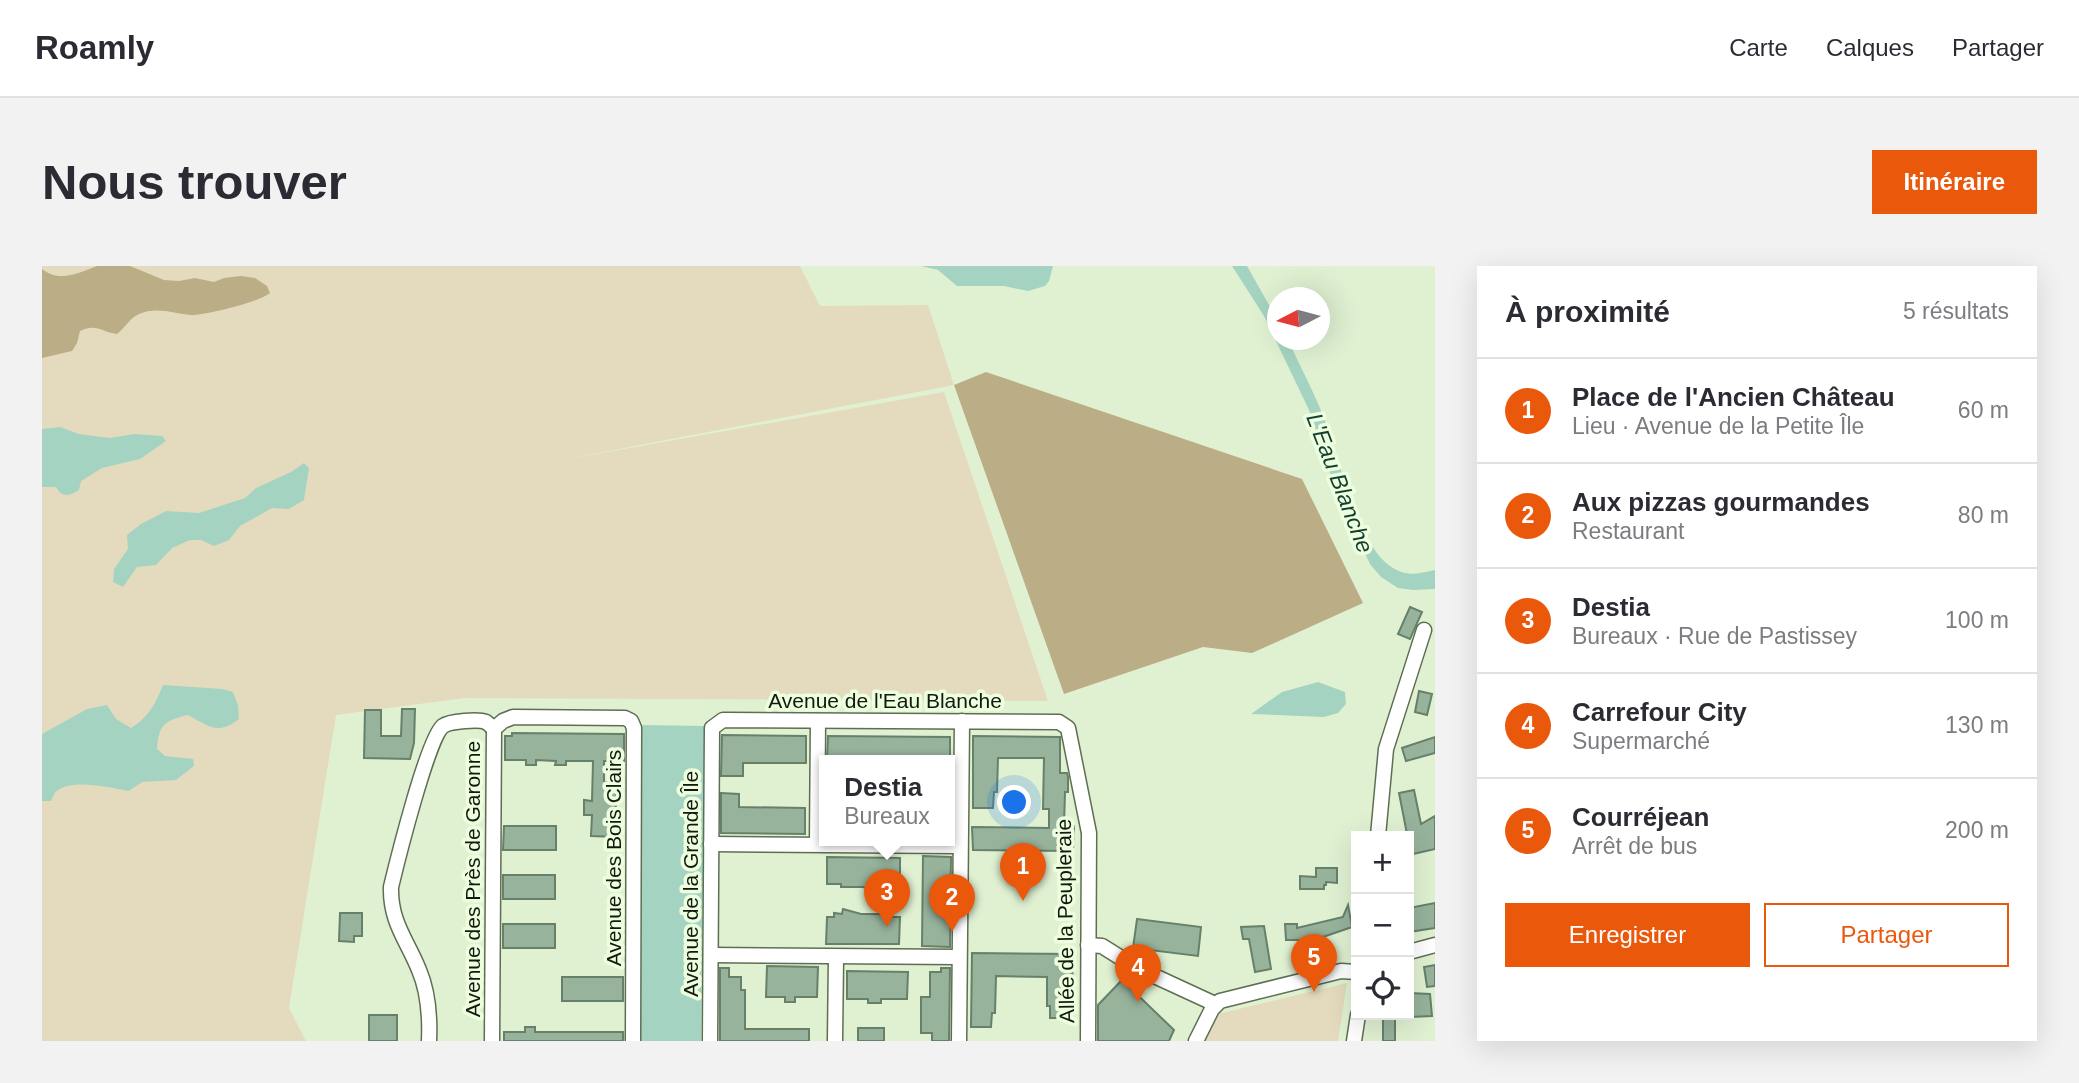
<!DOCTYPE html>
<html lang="fr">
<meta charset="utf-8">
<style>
:root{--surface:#fff;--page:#f2f2f3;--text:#2b2b33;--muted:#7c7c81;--line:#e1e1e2;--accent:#ea580c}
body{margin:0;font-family:Arial,sans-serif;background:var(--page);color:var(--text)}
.controls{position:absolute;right:21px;bottom:21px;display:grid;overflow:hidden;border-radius:0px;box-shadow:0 7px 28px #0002}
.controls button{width:63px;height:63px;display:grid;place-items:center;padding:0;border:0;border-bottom:2px solid var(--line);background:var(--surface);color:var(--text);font:35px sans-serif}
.compass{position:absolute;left:1225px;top:21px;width:63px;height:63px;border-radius:50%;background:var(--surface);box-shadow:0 7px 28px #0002;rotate:264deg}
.you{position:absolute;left:973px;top:537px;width:24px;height:24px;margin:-18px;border:5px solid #fff;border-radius:50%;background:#1a73e8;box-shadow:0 0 0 10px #1a73e833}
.badge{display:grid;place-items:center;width:46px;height:46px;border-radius:50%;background:var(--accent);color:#fff;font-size:23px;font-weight:700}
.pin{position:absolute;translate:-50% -58px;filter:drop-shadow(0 2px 4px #0008)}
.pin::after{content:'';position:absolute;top:37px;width:24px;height:21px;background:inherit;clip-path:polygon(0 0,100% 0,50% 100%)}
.popup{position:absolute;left:777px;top:489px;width:136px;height:91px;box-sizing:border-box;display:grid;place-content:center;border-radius:0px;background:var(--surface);filter:drop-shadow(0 2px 5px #0005);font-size:23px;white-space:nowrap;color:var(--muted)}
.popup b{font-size:26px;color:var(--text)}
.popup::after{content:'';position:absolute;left:50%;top:100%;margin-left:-14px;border:14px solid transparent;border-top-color:var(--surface)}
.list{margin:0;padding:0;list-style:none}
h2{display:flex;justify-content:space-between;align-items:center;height:91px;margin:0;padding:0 28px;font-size:30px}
h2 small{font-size:23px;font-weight:400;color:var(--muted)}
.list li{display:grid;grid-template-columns:46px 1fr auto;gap:21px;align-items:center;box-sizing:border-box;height:105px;padding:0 28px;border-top:2px solid var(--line)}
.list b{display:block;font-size:26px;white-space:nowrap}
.list p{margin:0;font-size:23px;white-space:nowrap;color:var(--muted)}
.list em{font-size:23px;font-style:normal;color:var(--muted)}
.actions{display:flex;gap:14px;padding:21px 28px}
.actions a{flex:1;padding:16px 0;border:2px solid var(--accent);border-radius:0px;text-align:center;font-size:24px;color:var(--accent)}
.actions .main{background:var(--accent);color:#fff}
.icon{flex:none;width:38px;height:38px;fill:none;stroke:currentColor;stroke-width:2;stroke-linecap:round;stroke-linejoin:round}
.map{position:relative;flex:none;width:1393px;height:775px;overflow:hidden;border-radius:0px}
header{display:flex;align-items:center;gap:42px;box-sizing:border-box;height:98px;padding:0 35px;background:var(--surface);border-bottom:2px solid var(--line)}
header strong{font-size:33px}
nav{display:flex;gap:38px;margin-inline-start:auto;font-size:24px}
.intro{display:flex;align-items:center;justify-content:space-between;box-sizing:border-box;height:168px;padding:0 42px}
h1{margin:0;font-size:49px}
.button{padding:18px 32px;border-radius:0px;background:var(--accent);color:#fff;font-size:24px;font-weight:700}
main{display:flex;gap:42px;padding:0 42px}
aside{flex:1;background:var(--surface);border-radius:0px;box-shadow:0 7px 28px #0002}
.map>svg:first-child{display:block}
.green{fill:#e4dbbe}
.forest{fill:#bbae87}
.water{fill:#a5d3c1}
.building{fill:#97b39c;stroke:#66806a;stroke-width:2}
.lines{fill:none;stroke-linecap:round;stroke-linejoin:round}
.minor-casing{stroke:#5f6e53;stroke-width:17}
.minor{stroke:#fff;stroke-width:14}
.labels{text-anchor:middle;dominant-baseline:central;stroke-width:7;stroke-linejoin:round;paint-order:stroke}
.street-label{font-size:21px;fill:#13190e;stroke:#edfedf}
.water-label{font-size:23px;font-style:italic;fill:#153e31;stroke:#edfedf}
</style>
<header>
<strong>Roamly</strong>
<nav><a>Carte</a><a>Calques</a><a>Partager</a></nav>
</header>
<div class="intro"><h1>Nous trouver</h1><a class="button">Itinéraire</a></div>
<main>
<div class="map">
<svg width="1393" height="775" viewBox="0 0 1393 775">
<rect width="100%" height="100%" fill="#e0f1d2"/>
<g class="green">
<path d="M0,0h758l20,40 108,-1 26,80 -392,75 382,-68 104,309 -583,-3 -129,17 -47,293 17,33h-264z"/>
<path d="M1305,717l-9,58h-133l13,-27z"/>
</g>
<g class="forest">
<path d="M55,0h33l34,14 15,1 16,-3 19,4 10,-4 17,-2 14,2 12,8 3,7c-11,9 -63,22 -79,22 -15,-1 -33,-8 -49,-2 -11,3 -16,14 -25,21 -16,-2 -20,-11 -37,-3l-3,12 -5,8 -30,7v-89c18,14 36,4 55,-3z"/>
<path d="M944,106l316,107 61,124 -111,50 -49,-6 -139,47 -110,-309z"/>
</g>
<g class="water">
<path d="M879,0h132l-4,15 -4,5 -17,5 -24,-5h-47l-19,-16z"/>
<path d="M1190,0h15l30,53 1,21h10c12,26 26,52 36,78 16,40 30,115 61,144 17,15 29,13 50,8v19l-22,1 -15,-2 -17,-11 -11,-13 -33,-70 -28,-84 -45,-94z"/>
<path d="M18,161l19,7 31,4 24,-4 28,2 4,5 -26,18 -38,9 -21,13 -2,9c-9,6 -17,8 -23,-3h-14v-58z"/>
<path d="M262,197l5,5 -5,32 -15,9 -17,-1 -32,18 -11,14 -15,6 -13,-6h-11l-18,8 -16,17 -19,2 -14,20 -10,-5 1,-13 14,-20 -1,-14 14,-11 25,-13 33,2 46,-15 11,-10 35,-16z"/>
<path d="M1276,416l27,10 1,12 -8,9 -14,4 -73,-3 31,-22z"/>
<path d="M121,419l59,4 11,3 5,13 1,14c-22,17 -30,7 -51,-4 -24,6 -29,9 -31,34l8,7 28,3 1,7 -18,14 -34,2 -13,9c-18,-3 -57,-13 -72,0 -3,2 -4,6 -6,10h-9v-67l45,-25 20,-4 9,14 15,9c17,-10 25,-25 32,-43z"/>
<path d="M599,459l64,1 -4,315h-62z"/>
</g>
<g class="building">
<path d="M1368,341l12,5 -12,27 -12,-5z"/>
<path d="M1377,425l13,3 -5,21 -12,-3z"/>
<path d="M360,443h13l-1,34 -4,16 -46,-1 1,-48h16v26h20z"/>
<path d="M470,467l112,1v27h-20v21h12v55l-25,-1 1,-21h-8v-15l8,1 1,-40h-27v4h-11l1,-4 -20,-1v5h-10v-5h-21v-24h7z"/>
<path d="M680,469l84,1v27h-63v13h-22z"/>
<path d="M786,470l122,1v24h-123z"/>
<path d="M931,470l87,1v36h7l1,4v15h-3l-1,34h10l-1,25 -100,-1 -1,-23 77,1v-19h-6l1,-51h-46l-1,34h-3l-1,16h-20z"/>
<path d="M1393,471v16l-29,8 -4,-13z"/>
<path d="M1372,524l7,34 14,-8v33l-26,6v-22l-2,1 -8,-41z"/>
<path d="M679,527l18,1v13l66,1v26l-84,-1z"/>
<path d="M462,560h52v24h-53z"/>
<path d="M881,590l28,1 -1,90 -28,-1z"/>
<path d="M785,591l73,1v27h-5v3h-10l-2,5 -20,-6h-22v-3h-14z"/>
<path d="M1274,602h21v15l-11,-1v3h-2v4h-24v-13l16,1z"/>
<rect x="461" y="609" width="52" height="24"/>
<path d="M1393,637v25l-26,4v-24z"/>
<path d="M1306,639l4,22 -32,11 6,26 -14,4 -3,-15 -6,1 -4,-14h-13l-1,-16h12v4l46,-11z"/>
<path d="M801,643l18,5h30v3h9l-1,27h-73l1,-27h7v-4l8,1z"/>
<path d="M298,647h22v23h-8v6l-15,-1z"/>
<path d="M1095,653l64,8 -3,29 -65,-8z"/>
<rect x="461" y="658" width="52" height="24"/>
<path d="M1222,660l7,43 -16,3 -6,-33h-6l-2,-12z"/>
<path d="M930,687l101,1 -2,64h-21v-12h-3v-29l-51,-1 -1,37h-3l-1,14h-20z"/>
<path d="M1393,699v21l-8,1 -3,-20z"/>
<path d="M725,700l51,1 -1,30h-22v5h-10v-5h-19z"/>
<path d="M678,702h9v9h12v13h4v39h64v12h-89z"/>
<path d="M899,702h9l-1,73h-17v-8h-11v-36h9v-25h11z"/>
<path d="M805,705l61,1 -1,27h-26v4h-13v-4h-21z"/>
<rect x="520" y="711" width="61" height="24"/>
<path d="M1080,714l52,50 -5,11h-71v-36z"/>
<path d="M1367,727l21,1 2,22 -23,1z"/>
<rect x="327" y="749" width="28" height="26"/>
<rect x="1341" y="749" width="12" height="26"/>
<path d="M483,761h10v5h88v9h-119v-9h21z"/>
<rect x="816" y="762" width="26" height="13"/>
</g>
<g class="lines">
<defs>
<g id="minor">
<path d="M1336,570l8,-87 38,-119"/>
<path d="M669,578l249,2"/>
<path d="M775,578l1,-123"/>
<path d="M1046,679l14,1 35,22 78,36"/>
<path d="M1367,686l26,-7"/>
<path d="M669,689l248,2"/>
<path d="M387,775c1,-23 -1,-50 -10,-71 -12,-30 -29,-48 -28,-83 6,-25 37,-150 52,-161 7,-5 36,-7 43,-4 3,2 6,5 8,7"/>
<path d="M450,775l2,-312 9,-8 10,-4 112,1 6,3 3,7 -1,313"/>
<path d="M668,775l2,-313 11,-8 336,2 9,6 21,105 -1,208"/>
<path d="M793,775l1,-84"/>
<path d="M917,775l3,-320"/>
<path d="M1154,775l16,-32 8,-8 121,-30 15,1"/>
<path d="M1312,775l4,-26"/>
</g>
</defs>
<use href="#minor" class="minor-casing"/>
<use href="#minor" class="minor"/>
</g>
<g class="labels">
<g class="street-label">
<text x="843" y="434">Avenue de l'Eau Blanche</text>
<text transform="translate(571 592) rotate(-90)">Avenue des Bois Clairs</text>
<text transform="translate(430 613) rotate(-90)">Avenue des Près de Garonne</text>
<text transform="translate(648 618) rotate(-90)">Avenue de la Grande Île</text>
<text transform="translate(1023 655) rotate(-91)">Allée de la Peupleraie</text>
</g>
<g class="water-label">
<text transform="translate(1298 217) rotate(69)">L'Eau Blanche</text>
</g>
</g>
</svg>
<div class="controls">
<button>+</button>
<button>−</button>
<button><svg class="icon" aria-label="locate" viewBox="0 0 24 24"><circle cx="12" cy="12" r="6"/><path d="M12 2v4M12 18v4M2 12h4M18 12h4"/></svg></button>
</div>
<svg class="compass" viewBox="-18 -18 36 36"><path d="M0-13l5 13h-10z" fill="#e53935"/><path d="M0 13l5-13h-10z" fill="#7c7c81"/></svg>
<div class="you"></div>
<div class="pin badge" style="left:981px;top:635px">1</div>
<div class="pin badge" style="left:910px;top:666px">2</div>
<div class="pin badge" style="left:845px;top:661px">3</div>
<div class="popup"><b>Destia</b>Bureaux</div>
<div class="pin badge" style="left:1096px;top:736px">4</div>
<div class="pin badge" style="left:1272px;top:726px">5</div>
</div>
<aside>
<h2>À proximité<small>5 résultats</small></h2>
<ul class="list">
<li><span class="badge">1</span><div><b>Place de l'Ancien Château</b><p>Lieu · Avenue de la Petite Île</p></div><em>60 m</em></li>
<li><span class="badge">2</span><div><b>Aux pizzas gourmandes</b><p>Restaurant</p></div><em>80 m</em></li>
<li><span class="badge">3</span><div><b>Destia</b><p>Bureaux · Rue de Pastissey</p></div><em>100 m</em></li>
<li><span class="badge">4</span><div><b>Carrefour City</b><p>Supermarché</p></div><em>130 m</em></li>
<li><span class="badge">5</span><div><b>Courréjean</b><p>Arrêt de bus</p></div><em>200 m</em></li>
</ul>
<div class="actions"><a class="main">Enregistrer</a><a>Partager</a></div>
</aside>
</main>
